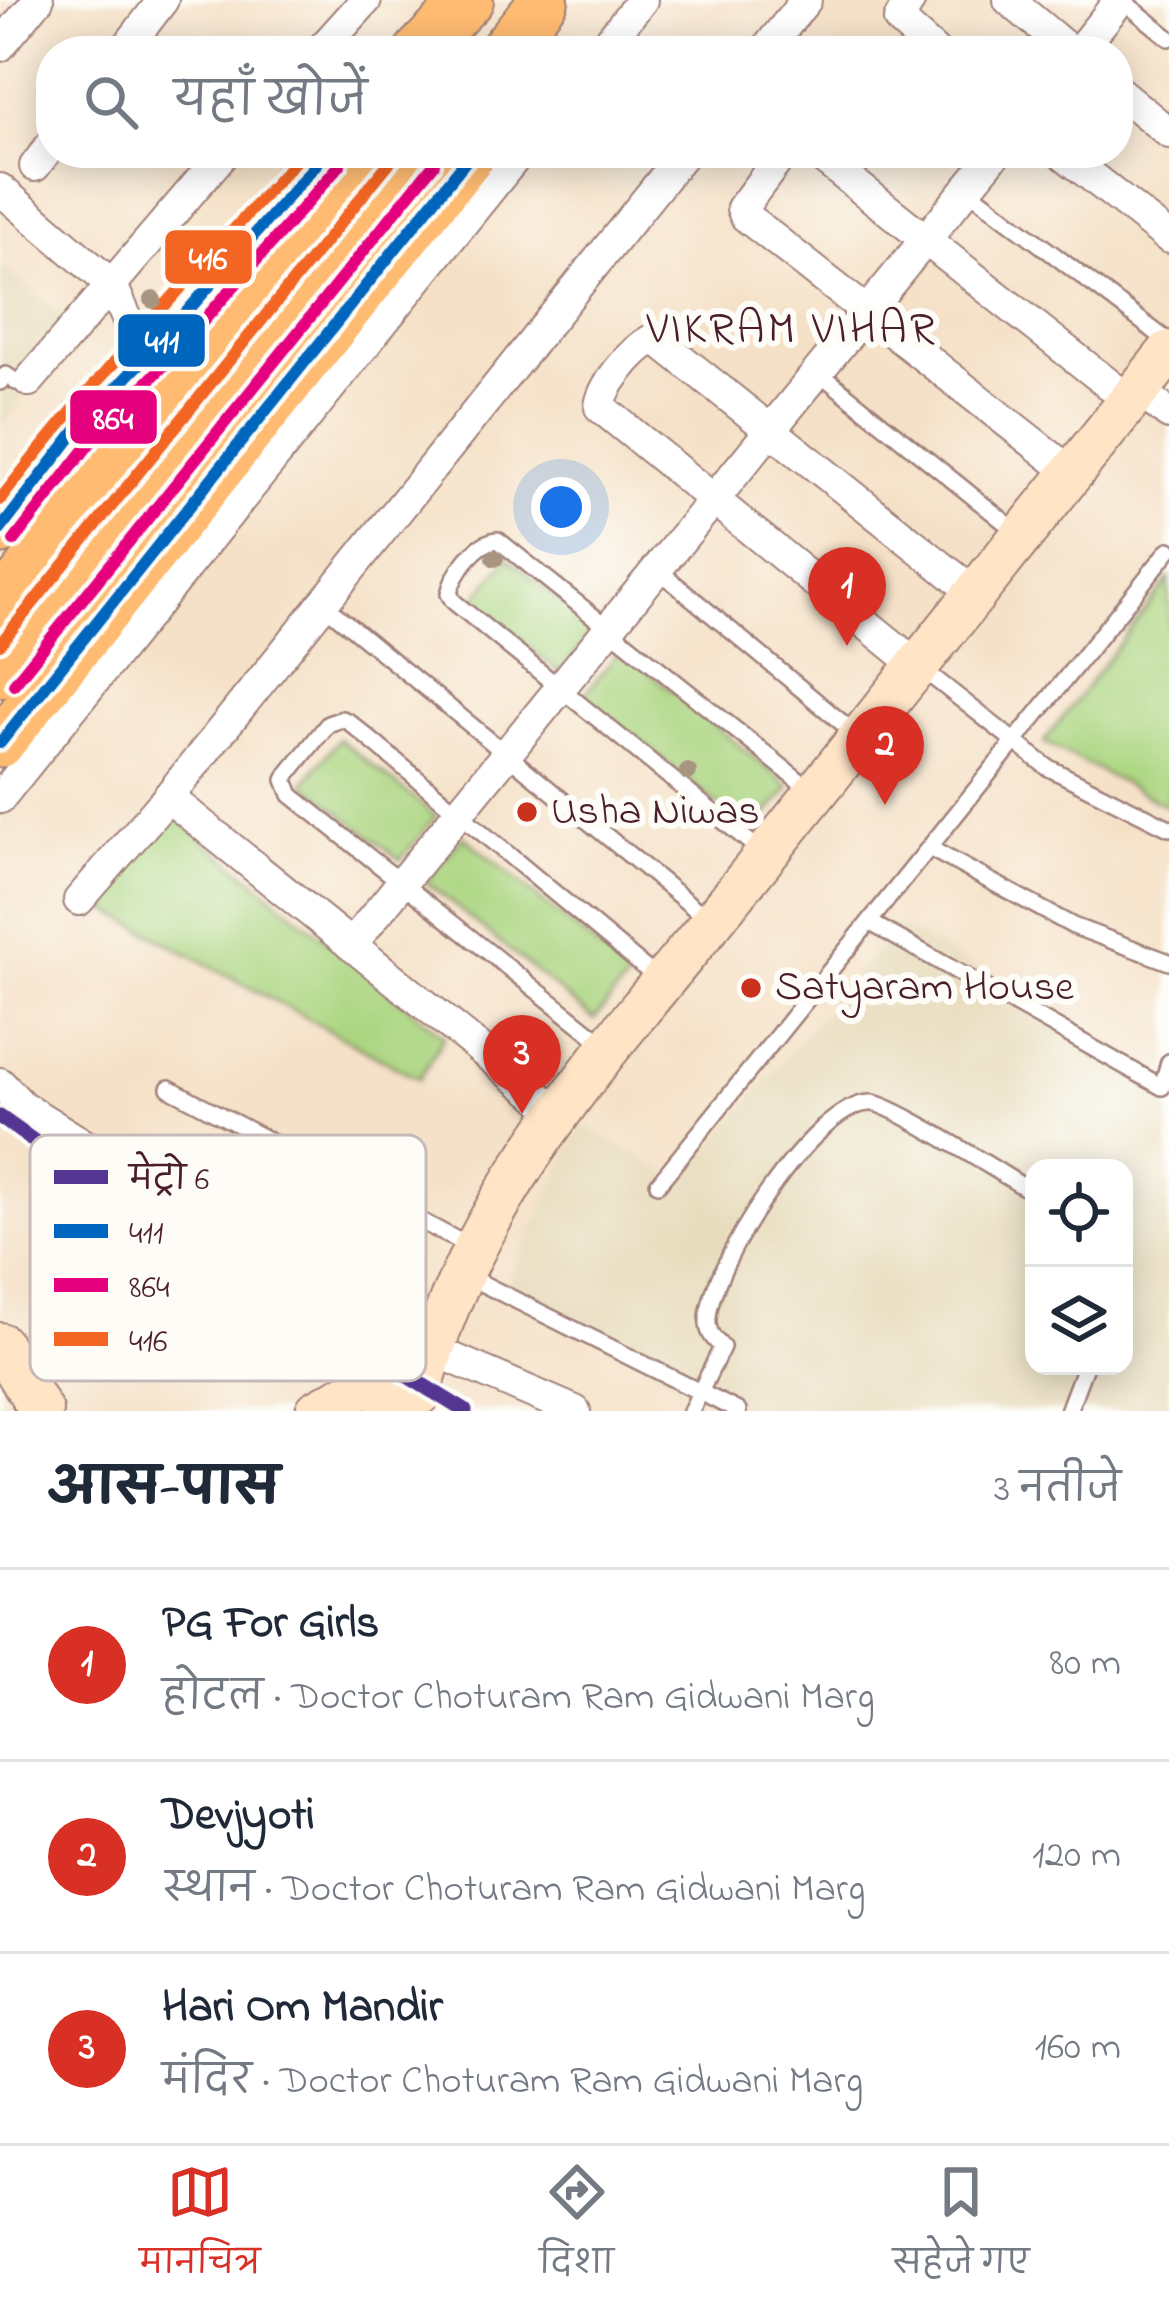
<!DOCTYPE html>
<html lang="hi">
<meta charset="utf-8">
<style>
:root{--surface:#fff;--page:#f6f6f7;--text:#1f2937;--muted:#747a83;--line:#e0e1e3;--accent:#d93025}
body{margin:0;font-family:"Indie Flower","Playpen Sans Deva",sans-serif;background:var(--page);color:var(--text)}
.controls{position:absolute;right:36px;bottom:36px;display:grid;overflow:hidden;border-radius:24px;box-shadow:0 6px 30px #0003}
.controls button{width:108px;height:108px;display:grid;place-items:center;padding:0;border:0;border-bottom:3px solid var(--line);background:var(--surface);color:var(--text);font:60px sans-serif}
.you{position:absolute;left:561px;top:507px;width:42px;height:42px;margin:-30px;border:9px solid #fff;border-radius:50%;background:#1a73e8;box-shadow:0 0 0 18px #1a73e833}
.badge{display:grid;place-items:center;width:78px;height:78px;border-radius:50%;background:var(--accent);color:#fff;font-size:39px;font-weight:700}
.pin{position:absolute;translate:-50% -99px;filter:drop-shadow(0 3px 6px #0008)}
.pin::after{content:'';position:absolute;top:63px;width:42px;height:36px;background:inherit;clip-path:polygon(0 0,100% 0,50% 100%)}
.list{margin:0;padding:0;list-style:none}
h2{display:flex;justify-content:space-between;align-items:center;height:156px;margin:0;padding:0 48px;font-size:51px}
h2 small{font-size:39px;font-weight:400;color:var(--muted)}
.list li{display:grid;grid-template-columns:78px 1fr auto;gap:36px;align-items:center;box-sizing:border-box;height:192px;padding:0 48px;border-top:3px solid var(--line)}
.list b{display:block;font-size:45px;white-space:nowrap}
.list p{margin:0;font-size:39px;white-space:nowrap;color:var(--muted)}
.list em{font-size:39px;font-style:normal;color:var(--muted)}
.icon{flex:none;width:66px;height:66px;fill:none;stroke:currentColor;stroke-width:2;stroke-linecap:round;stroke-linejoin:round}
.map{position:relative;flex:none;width:1169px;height:1411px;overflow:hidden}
.search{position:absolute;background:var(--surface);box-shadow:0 6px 30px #0003;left:36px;right:36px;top:36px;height:132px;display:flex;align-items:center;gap:30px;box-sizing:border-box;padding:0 42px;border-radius:48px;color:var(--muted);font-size:45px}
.sheet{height:732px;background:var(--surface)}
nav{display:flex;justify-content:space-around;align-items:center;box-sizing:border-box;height:168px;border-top:3px solid var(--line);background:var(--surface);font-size:33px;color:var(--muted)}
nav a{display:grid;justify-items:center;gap:6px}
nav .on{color:var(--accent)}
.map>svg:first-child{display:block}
.built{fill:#e7daba;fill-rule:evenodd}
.green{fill:#abd580;stroke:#7a7a56;stroke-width:3}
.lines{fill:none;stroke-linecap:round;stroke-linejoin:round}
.lane-casing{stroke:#a08079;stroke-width:20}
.street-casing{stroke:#a08079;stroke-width:34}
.secondary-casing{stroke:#a08079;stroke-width:46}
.primary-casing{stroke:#a08079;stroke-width:52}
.lane{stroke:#fff;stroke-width:15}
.street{stroke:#fff;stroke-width:30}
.secondary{stroke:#ffe4c6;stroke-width:42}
.primary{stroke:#febb71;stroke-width:48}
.bus-1-casing{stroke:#fdfcf7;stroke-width:21}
.bus-2-casing{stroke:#fdfcf7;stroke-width:21}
.bus-3-casing{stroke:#fdfcf7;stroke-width:21}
.bus-1{stroke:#0065bd;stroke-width:12}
.bus-2{stroke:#e5007d;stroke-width:12}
.bus-3{stroke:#f26522;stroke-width:12}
.metro-1-casing{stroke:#fdfcf7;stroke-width:24}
.metro-1{stroke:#553592;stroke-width:15}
.tree{fill:#a7957f}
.poi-dot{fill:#c8321e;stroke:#fdfcf7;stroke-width:4.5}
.labels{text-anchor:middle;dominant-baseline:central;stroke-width:12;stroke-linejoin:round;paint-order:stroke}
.poi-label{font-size:42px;fill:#4a1f2b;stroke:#fdfcf7;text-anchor:start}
.neighbourhood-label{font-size:45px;letter-spacing:3px;fill:#4a1f2b;stroke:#fdfcf7}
.key{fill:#fdfcf7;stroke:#c7baba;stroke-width:3}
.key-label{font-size:33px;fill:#4a1f2b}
.line-badge{stroke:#fdfcf7;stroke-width:4.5}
.badge-label{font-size:33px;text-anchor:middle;font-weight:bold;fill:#fff}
</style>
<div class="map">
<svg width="1169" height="1411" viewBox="0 0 1169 1411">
<rect width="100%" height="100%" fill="#fdfcf7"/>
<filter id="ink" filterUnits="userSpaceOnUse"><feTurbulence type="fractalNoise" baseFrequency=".00833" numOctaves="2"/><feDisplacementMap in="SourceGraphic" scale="24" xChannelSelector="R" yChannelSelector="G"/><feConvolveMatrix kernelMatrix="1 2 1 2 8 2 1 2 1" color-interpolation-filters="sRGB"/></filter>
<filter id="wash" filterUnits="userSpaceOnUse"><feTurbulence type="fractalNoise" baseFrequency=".004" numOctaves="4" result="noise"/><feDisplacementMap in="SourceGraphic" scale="48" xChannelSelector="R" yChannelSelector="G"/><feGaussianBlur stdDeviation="2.7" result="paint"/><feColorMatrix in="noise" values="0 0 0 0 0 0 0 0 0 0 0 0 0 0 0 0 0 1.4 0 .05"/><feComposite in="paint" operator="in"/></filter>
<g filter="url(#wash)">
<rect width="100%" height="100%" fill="#f5e1c7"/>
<g class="built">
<path d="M0,264l78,67 -78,96z"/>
<path d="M898,925l271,151v335h-443l-219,-126 75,-161 100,57zM1034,1168h90v198h-90z"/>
</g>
<g class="green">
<path d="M508,558l87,71 -35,44 -87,-71z"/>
<path d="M1169,579v228l-125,-65z"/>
<path d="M621,649l169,138 -38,46 -168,-138z"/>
<path d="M339,739l97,77 -36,44 -96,-77z"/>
<path d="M166,809l278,227 -25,43 -328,-178z"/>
<path d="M463,836l168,139 -37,45 -168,-138z"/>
</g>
</g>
<g filter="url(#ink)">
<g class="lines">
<defs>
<g id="lane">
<path d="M1122,0l47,38"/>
<path d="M967,189l202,153"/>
<path d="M816,370l201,162"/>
<path d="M0,382l6,-7 10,7 13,-1"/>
<path d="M657,569l201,167"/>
<path d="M323,604l387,317"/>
<path d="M920,667l127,100 122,61"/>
<path d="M931,849l142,77 96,36"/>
<path d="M763,853l-309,-251 -5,-8c4,-20 28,-53 49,-54l314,251"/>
<path d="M871,923l291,164 7,-25"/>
<path d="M608,1047l-317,-252 -6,-15 3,-6 40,-50 14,-5 7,3 309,257"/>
<path d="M169,1088l303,160"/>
<path d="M658,1184l511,-634"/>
<path d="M213,1225l49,-88"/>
<path d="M465,1275l273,136"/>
<path d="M75,1286l14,-138"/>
<path d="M691,1411l31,-64c-7,-7 -13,-12 -14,-23 -4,-50 107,-224 164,-221 21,1 136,75 162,90"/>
<path d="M1068,1411l17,-45"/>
</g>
<g id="street">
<path d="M910,0l-11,20 35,31"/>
<path d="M1009,0l61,51"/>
<path d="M0,46l38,-46"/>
<path d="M124,51l39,-51"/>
<path d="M320,51l46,-51"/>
<path d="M601,51l41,-51"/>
<path d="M765,51l41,-51"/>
<path d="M1079,51l41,-51"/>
<path d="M1118,91l51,42"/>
<path d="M783,153l-41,55 3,8 327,257"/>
<path d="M816,153l314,248"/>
<path d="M1062,153l107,85"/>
<path d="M35,166l16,-21"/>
<path d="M0,189l112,96 19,43 25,19"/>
<path d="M29,381l195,-228"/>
<path d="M1138,390l31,24"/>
<path d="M918,666l-318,-259c2,-21 32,-57 51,-67l9,2 316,252"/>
<path d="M168,797l389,314"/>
<path d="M0,798l519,-645"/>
<path d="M79,900l89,-103 516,-644"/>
<path d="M351,945l645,-792"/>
<path d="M0,1083l22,23 191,119 218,124 144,62"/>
</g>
<g id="secondary">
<path d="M0,1344l41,67"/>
<path d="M317,1411l114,-62"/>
<path d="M388,1411l32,-17c49,-204 202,-358 328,-517 140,-175 280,-350 421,-525"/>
</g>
<g id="primary">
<path d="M419,51l50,-51"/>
<path d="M503,51l41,-51"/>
<path d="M0,530l83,-108 73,-75 95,-109"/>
<path d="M0,607l356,-454"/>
<path d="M0,673l420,-520"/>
<path d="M0,743l472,-590"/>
</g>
</defs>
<use href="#lane" class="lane-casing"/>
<use href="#street" class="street-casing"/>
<use href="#secondary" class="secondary-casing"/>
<use href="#primary" class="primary-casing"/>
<use href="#lane" class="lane"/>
<use href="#street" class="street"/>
<use href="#secondary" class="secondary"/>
<use href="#primary" class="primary"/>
<defs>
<g id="bus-1">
<path d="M0,530l83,-108 73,-75 170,-194"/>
<path d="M0,743l472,-590"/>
</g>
<g id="bus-2">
<path d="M14,541l83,-107 73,-75 170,-194"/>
<path d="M14,684l420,-520"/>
</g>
<g id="bus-3">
<path d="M0,500c93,-121 201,-232 302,-347"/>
<path d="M0,644l397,-491"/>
</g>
</defs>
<use href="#bus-1" class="bus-1-casing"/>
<use href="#bus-2" class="bus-2-casing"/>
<use href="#bus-3" class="bus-3-casing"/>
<use href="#bus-1" class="bus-1"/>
<use href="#bus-2" class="bus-2"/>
<use href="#bus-3" class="bus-3"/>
<defs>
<path id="metro-1" d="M0,1117l97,69 368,225"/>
</defs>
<use href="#metro-1" class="metro-1-casing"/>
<use href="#metro-1" class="metro-1"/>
</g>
<g class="tree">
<circle cx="153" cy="300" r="9"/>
<circle cx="495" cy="558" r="9"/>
<circle cx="688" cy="772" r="9"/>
</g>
</g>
<g class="poi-dot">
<circle cx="527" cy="812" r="12"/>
<circle cx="751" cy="988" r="12"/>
</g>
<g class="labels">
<g class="poi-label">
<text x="551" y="812">Usha Niwas</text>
<text x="775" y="988">Satyaram House</text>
</g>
<g class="neighbourhood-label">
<text x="792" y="331">VIKRAM VIHAR</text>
</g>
</g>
<rect x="30" y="1135" width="396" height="246" rx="18" class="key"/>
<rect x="54" y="1170" width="54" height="14" fill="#553592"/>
<rect x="54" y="1224" width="54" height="14" fill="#0065bd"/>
<rect x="54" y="1278" width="54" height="14" fill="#e5007d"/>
<rect x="54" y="1332" width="54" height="14" fill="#f26522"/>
<g class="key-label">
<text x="129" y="1189">मेट्रो 6</text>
<text x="129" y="1243">411</text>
<text x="129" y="1297">864</text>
<text x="129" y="1351">416</text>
</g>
<g class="line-badge">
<rect x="163" y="228" width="91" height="58" rx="12" fill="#f26522"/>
<rect x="116" y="312" width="91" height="57" rx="12" fill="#0065bd"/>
<rect x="68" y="388" width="91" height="58" rx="12" fill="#e5007d"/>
</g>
<g class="badge-label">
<text x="208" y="269">416</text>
<text x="162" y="352">411</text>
<text x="113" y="429">864</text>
</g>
</svg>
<div class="controls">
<button><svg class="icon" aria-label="locate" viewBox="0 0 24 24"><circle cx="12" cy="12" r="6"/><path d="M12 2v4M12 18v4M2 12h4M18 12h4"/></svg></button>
<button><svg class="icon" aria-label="layers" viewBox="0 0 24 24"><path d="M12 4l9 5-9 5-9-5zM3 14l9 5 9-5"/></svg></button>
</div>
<div class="you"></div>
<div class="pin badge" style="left:847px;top:646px">1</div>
<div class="pin badge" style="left:885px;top:805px">2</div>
<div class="pin badge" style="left:522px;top:1114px">3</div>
<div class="search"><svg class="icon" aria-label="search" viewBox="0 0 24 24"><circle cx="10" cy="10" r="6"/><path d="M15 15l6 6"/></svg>यहाँ खोजें</div>
</div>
<section class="sheet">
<h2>आस-पास<small>3 नतीजे</small></h2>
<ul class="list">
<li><span class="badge">1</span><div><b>PG For Girls</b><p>होटल · Doctor Choturam Ram Gidwani Marg</p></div><em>80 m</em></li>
<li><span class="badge">2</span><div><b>Devjyoti</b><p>स्थान · Doctor Choturam Ram Gidwani Marg</p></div><em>120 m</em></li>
<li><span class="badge">3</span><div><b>Hari Om Mandir</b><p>मंदिर · Doctor Choturam Ram Gidwani Marg</p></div><em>160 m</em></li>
</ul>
</section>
<nav>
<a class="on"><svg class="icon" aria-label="map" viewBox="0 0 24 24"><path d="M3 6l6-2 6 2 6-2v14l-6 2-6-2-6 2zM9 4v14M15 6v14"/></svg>मानचित्र</a>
<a><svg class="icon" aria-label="directions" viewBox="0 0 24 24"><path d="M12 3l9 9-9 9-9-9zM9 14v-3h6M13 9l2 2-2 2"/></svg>दिशा</a>
<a><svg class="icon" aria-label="saved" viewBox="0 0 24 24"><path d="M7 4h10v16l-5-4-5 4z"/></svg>सहेजे गए</a>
</nav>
